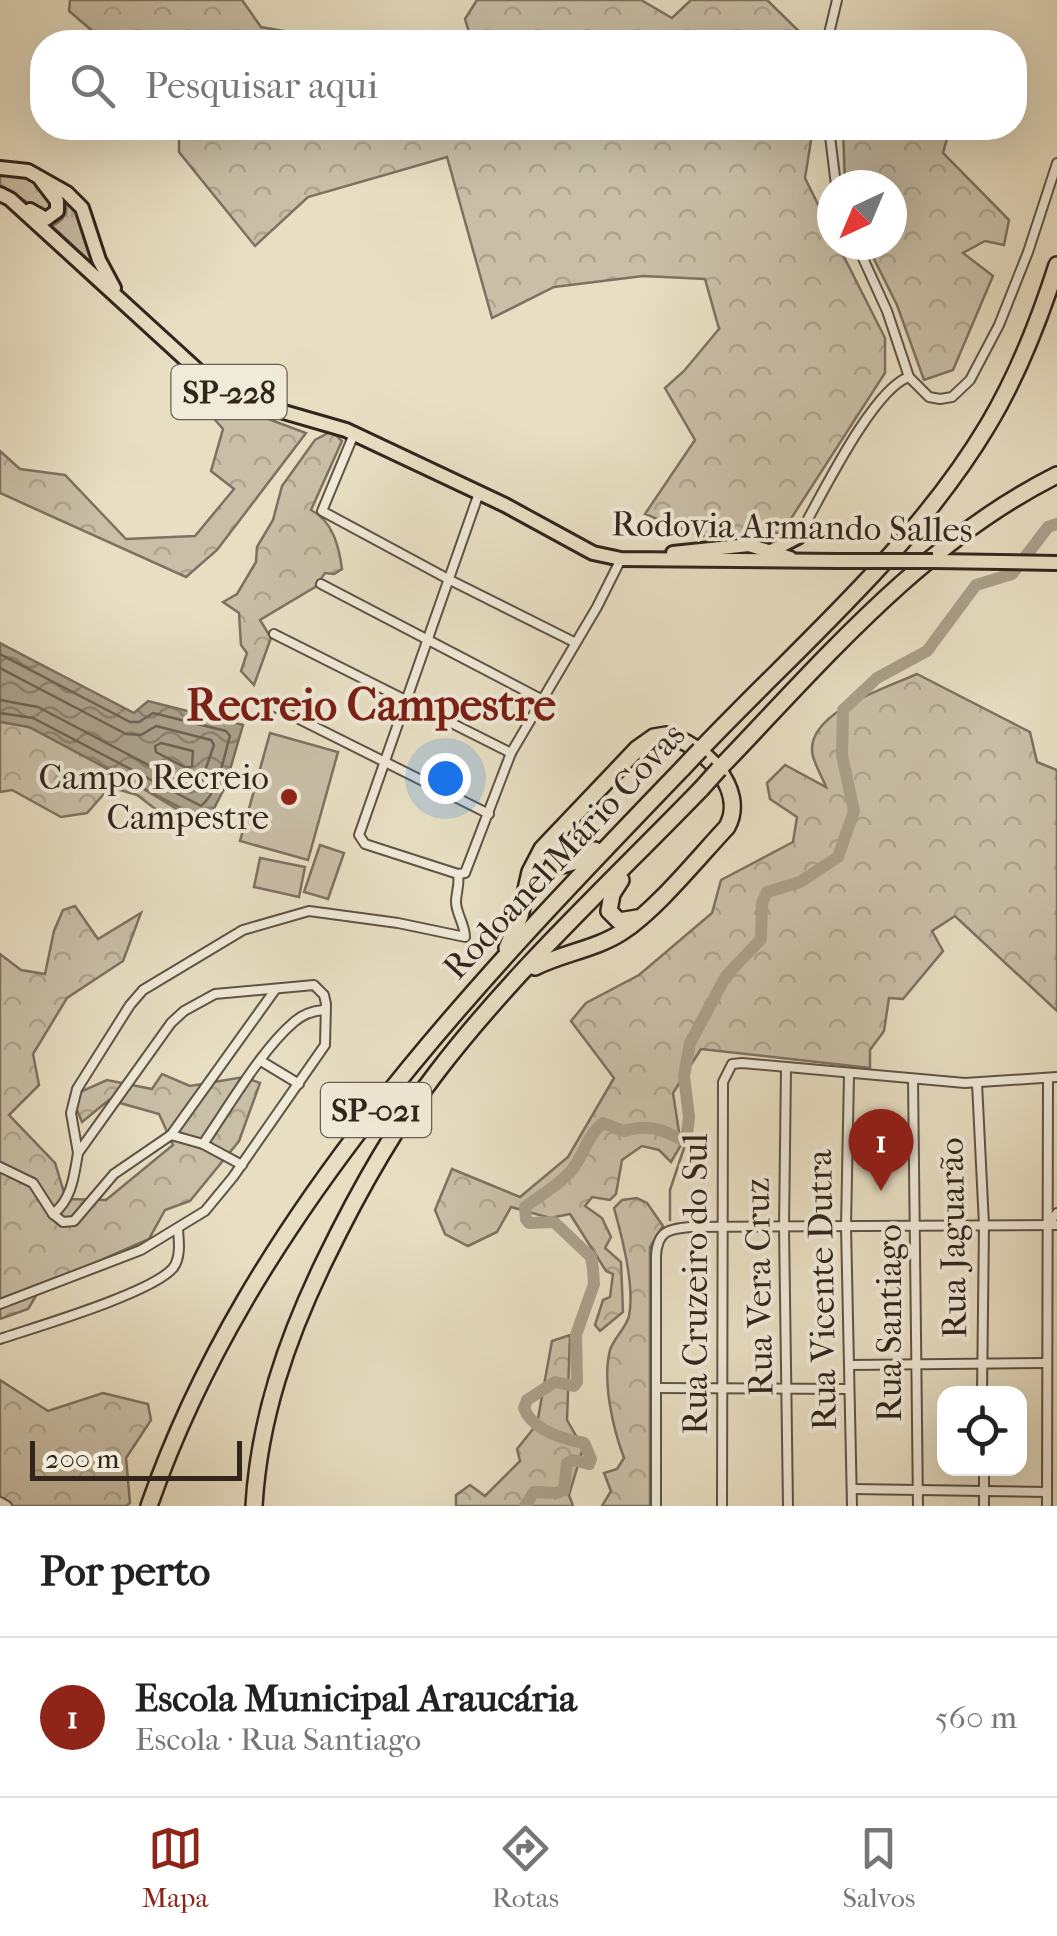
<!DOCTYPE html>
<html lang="pt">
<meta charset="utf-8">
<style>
:root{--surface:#fff;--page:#f2f2f2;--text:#222;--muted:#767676;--line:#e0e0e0;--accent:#8f2418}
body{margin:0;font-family:"IM FELL French Canon",serif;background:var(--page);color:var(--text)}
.controls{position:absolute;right:30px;bottom:30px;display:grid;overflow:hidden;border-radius:20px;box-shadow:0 10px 40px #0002}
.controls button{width:90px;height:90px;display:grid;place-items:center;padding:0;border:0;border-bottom:2px solid var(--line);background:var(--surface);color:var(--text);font:50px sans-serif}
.compass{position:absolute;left:817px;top:170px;width:90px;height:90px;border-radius:50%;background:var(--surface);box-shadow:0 10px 40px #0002;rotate:224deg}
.scale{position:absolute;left:30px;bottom:25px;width:212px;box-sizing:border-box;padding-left:10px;border:5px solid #31251c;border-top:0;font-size:28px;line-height:35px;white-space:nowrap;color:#31251c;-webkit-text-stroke:8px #f0ead8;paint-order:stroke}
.you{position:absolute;left:445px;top:778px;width:35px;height:35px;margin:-25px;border:8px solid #fff;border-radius:50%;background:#1a73e8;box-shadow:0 0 0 15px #1a73e833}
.badge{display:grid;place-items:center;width:65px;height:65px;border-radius:50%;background:var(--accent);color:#fff;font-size:32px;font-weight:700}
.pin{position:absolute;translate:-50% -82px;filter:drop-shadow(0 2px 5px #0008)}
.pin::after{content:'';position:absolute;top:52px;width:35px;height:30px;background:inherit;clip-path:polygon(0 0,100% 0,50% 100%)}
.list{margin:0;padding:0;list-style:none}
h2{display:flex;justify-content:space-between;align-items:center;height:130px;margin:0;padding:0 40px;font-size:42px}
h2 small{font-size:32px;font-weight:400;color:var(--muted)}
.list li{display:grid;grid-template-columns:65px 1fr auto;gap:30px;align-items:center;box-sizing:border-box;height:160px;padding:0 40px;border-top:2px solid var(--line)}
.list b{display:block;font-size:38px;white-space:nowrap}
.list p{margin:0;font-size:32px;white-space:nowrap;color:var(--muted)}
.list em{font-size:32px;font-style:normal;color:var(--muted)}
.icon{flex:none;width:55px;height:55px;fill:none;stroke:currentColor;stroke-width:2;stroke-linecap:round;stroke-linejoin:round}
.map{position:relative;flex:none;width:1057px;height:1506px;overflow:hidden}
.search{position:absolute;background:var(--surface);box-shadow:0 10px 40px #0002;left:30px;right:30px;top:30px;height:110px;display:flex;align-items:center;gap:25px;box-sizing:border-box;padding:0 35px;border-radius:40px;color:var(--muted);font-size:38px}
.sheet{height:290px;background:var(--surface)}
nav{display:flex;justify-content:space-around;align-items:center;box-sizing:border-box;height:140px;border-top:2px solid var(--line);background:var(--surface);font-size:28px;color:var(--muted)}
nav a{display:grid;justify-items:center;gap:5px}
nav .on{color:var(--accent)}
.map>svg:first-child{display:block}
.grass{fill:url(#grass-tufts);stroke:#7d7262;stroke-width:2.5}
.forest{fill:url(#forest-crowns);stroke:#7d7262;stroke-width:2.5}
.pitch{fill:#c9bfa7;stroke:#7d7262;stroke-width:2.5}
.water{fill:url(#water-waves);stroke:#7a6f5e;stroke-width:2.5}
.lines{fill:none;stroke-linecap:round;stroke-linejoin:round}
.shore{stroke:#6e6253;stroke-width:2.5}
.stream{stroke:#7a6f5e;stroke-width:2.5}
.river{stroke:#aaa08a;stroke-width:12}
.minor-casing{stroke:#5f5446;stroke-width:12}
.primary-casing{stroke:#31251c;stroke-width:18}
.motorway-casing{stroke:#31251c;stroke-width:20}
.minor{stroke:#f0ead8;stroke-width:8}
.primary{stroke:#e8dfc3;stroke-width:12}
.motorway{stroke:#e8dfc3;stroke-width:15}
.primary-bridge-casing{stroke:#31251c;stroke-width:18;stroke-linecap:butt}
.motorway-bridge-casing{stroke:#31251c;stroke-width:20;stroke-linecap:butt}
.primary-bridge{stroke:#e8dfc3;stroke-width:12}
.motorway-bridge{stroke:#e8dfc3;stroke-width:15}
.poi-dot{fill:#8f2418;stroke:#f0ead8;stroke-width:4}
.labels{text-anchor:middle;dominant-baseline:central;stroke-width:8;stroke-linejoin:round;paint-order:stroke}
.shield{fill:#f0ead8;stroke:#6a6054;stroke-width:2.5}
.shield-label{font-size:32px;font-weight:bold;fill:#31251c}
.street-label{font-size:35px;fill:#31251c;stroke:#f0ead8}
.poi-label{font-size:35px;fill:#31251c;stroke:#f0ead8;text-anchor:end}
.district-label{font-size:45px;font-weight:bold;fill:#7a1f14;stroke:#f0ead8}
</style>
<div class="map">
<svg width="1057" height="1506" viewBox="0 0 1057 1506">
<defs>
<pattern id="grass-tufts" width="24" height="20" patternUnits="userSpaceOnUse" patternTransform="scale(2.5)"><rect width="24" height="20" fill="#c9bfa7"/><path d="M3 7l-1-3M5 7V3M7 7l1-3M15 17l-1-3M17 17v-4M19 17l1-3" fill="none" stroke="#ada48f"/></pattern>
<pattern id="forest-crowns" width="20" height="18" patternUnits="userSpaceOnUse" patternTransform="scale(2.5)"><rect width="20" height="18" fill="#c9bfa7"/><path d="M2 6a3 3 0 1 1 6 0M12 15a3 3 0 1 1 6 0" fill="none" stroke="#ada48f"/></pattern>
<pattern id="water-waves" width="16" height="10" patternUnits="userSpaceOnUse" patternTransform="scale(2.5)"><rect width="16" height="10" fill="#aaa08a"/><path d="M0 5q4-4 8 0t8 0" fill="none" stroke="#8b8270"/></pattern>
</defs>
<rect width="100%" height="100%" fill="#e8dfc3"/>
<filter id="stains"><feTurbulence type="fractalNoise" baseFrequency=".002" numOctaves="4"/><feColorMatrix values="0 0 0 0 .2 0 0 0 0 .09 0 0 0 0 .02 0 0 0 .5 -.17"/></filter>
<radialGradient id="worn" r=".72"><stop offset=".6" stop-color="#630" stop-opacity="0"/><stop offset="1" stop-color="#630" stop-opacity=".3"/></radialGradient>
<g class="grass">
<path d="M0,172l34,7 18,23 -5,8 -9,-1 -38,-24z"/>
<path d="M65,198l12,15 20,55 -45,-42c13,-6 17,-15 13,-28z"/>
</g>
<g class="forest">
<path d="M70,0h172l19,27 85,15h-188l-2,-3 -60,-5 -27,-23z"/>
<path d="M477,0h164l31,18 19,-18h76l43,42h-338l-7,-23z"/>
<path d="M179,128h634l-8,50 27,55v12h6l47,93v35l-102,158 -13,4 -72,1 -53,-22 50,-74 -30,-52 19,-17 35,-42 -14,-50 -62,-3 -89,11 -62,31 -45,-161 -139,40 -53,49 -76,-94z"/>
<path d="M843,128h107l-7,25 66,67 -5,25 -19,-4 -22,12 30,23 -40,94 -29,10 -27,-75 -30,-60h25v-60h-47z"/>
<path d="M204,389l51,25 51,19 -89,117 -31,27 -186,-84v-42l20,18 45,6 61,64 69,-3 39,-47 -23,-18 12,-42 -22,-25z"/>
<path d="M332,431l10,10 -31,69c22,11 28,37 31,59l-8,5 -9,-1 -10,14 -55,33 11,18 -17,47 -13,-14 6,-18 -6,-8 -2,-32 -16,-11 14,-8 19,-32 1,-15 16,-27 9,-34 33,-46z"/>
<path d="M917,674l113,58 7,30 20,8v241l-102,-95 -23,15 11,20 -40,48 -14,-1 -5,33 -14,19v18l-169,-19 -28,44 8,52 -10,17 -12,-12 -17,-4 -20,14 -6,34 -6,6 -18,-3 -7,9 17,12 9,19 -6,11 16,14 2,50 -23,19 -5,-6 8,-25 7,-3 3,-23 -7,-3 -36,-57 -20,4 -39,-11 -14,25 -29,14 -23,-12 -10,-24 17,-41 68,28 48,-40 46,-79 -43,-57 15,-18 53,-28 73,-62 9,-33 72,-38 4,-25 -27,-18 -3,-16 18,-18 41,22c-4,-11 -14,-26 -14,-37 -1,-39 74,-62 105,-76z"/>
<path d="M0,717l81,29 24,20 87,52 -8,13 -47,-36 -27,-8 -23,26 -26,4 -49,-27 -12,2z"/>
<path d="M75,906l23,33 43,-26 -18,48 -56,37 -34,56 6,31 -30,30 46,48 11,36 40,1 67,-55 -14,-31 -50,-14 -27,22 -11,-26 36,-16 45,9 10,-15 28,12 54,-9 16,6 -21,58 -49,60 -25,9 -16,29 -107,47 -14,23 -28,10v-365l21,16 24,4 9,-43 9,-21z"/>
<path d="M637,1198l10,5 16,23 -13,21v259h-48l9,-15 -7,-18 13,-4 7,-11c-11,-29 -22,-77 -14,-108 4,-12 16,-22 19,-34 6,-30 -7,-79 -15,-108l8,-8z"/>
<path d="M570,1335l-3,85 16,28 -14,47 4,11h-117v-11l14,-10 15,11 35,-35 -3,-12 20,-25 15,-83z"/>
<path d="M0,1380l48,31 55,-18 45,11 3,16 -25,38 4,45 -4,3h-126z"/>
</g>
<g class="pitch">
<path d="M270,733l68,19 -30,108 -68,-19z"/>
<path d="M320,845l24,8 -16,46 -24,-7z"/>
<path d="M260,858l45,9 -6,30 -45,-10z"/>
</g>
<path class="water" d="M0,643l134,70 14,-12 95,24 -18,62 -18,35 -178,-95 -29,-5z"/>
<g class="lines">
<g class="shore">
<path d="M0,654l130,68h9l14,-9 73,18 4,5c-7,23 -11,55 -29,70l-168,-88 -33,-5"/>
<path d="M0,668l126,66 15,1 15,-9 55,14 3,5 -15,43 -5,1 -156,-82 -38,-7"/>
<path d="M161,743l32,8 -1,15 -6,2 -30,-16 -1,-6z"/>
</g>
<path class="stream" d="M670,1220v-30l16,-48"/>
<path class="river" d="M525,1506l9,-14 23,1 7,-3 3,-27 6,-3 16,4 2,-5 -7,-16c-21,-4 -52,-13 -60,-35l3,-8 28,-18 19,4 3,-4 -1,-47 18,-51 -1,-15 -2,-12 -37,-35 -25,1 -3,-4 -1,-12c15,-12 32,-20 46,-36 13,-15 16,-36 32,-48l21,8c25,-8 40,-1 62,11l3,-25 -5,-41 6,-33 36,-67 35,-37 1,-36 5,-11 33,-10 38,-25 16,-46 -12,-56 1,-45 34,-32 50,-27 49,-66 36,-11 36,-47 9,-3"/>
<defs>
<g id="minor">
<path d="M827,42l10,-42"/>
<path d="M829,128l7,57"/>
<path d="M857,245l30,66 22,66 20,20 11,2 12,-2 18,-17 29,-55 29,-73 29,-89"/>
<path d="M354,434l-32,77 128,69 124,62"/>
<path d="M798,537c21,-36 74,-148 111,-160"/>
<path d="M321,584l220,115"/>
<path d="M274,634l237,119"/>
<path d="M277,708l212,106"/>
<path d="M458,874l-93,-30 -6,-9 120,-342"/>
<path d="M458,874l7,-1 46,-120 86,-146 24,-48"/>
<path d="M261,1061l38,23"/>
<path d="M786,1068l-2,159 4,279"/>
<path d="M849,1074l-3,152 6,280"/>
<path d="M913,1079l5,427"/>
<path d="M977,1083l7,142 -2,169"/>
<path d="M171,1135l104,-145"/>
<path d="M203,1144c25,-36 58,-94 91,-122 9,-8 18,-11 29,-12"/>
<path d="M78,1153c-4,23 -6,46 -25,61l10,8 11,-1 40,-47 57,-39 32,9 39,21"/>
<path d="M0,1167l33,16 20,31"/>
<path d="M1047,1225l10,-12"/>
<path d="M0,1304l141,-54 64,-39 28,-34 92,-132 1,-41 -2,-9 -10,-10 -99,9 -31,17 -13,12 -93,130 -7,-40 6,-24 53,-84 13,-15 100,-60 66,-19 89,12 67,14c0,-12 -9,-24 -9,-35 0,-10 4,-17 2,-28"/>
<path d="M0,1339c36,-12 152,-46 173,-71 8,-10 6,-27 5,-38"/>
<path d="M850,1365l197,-2"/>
<path d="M656,1388l193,1"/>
<path d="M984,1468v38"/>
<path d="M852,1489l195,3"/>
<path d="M0,1502l7,4"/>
<path d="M656,1506v-251c2,-24 12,-26 34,-28l367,-2"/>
<path d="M722,1506l1,-424 9,-18 10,-1 223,20 92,-6"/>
<path d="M1047,1506l1,-426"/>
</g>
<g id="primary">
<path d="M0,168l28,3 39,22 15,15 17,52 15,28"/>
<path d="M0,194l10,5 197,180 26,15 16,8 97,28 159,75 88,48 28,6 217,2"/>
<path d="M30,210l16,9 11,-8v-10l-16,-21"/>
<path d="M769,552l29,-15"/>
<path d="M673,553l76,-8 41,13"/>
<path d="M933,561l124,2"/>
</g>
<g id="motorway">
<path d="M700,750c99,-104 214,-201 288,-325 30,-50 51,-104 69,-160"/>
<path d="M719,769c103,-107 202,-226 338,-294"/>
<path d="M557,835l-6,19 11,11 18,-5 15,-10"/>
<path d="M621,880l-9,14 -3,17 10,10 18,-3"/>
<path d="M507,948l13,-32 10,-44 12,-23 95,-100 17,-12 12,-2c36,8 82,54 61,92 -30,32 -70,82 -105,105 -26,17 -59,21 -87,35"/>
<path d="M149,1506c100,-288 325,-521 533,-737"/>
<path d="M254,1506c5,-87 33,-168 71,-246 32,-66 67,-130 112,-188 78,-102 175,-191 264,-283"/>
</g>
</defs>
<use href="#minor" class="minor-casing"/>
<use href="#primary" class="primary-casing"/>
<use href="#motorway" class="motorway-casing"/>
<use href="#minor" class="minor"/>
<use href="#primary" class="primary"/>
<use href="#motorway" class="motorway"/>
<defs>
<path id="primary-bridge" d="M838,561h95"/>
<g id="motorway-bridge">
<path d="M682,769l18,-19"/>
<path d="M701,789l18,-20"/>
</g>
</defs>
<use href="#primary-bridge" class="primary-bridge-casing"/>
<use href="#motorway-bridge" class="motorway-bridge-casing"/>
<use href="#primary-bridge" class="primary-bridge"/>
<use href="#motorway-bridge" class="motorway-bridge"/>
</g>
<circle class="poi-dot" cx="289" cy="797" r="10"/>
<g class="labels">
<g class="shield">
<rect x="171.5" y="365" width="115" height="54" rx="8"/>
<rect x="321" y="1083" width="110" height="54" rx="8"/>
</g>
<g class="shield-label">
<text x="229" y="392">SP-228</text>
<text x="376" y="1110">SP-021</text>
</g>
<g class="street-label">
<text transform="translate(792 527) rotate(1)">Rodovia Armando Salles</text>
<text transform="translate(564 851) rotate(-47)">Rodoanel Mário Covas</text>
<text transform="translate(953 1238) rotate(-91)">Rua Jaguarão</text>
<text transform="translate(695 1284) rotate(-90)">Rua Cruzeiro do Sul</text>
<text transform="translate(759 1287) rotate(-91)">Rua Vera Cruz</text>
<text transform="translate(822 1290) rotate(-91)">Rua Vicente Dutra</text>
<text transform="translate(889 1323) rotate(-90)">Rua Santiago</text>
</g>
<g class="poi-label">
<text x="269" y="777">Campo Recreio<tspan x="269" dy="40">Campestre</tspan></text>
</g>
<g class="district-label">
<text x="371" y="705">Recreio Campestre</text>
</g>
</g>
<rect width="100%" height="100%" filter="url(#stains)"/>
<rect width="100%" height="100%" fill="url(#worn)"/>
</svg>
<div class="controls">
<button><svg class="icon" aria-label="locate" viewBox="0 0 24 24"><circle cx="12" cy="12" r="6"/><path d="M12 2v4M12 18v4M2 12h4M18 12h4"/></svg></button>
</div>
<svg class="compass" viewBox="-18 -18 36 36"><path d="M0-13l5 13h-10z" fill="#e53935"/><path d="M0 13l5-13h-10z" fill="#767676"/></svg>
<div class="scale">200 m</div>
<div class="you"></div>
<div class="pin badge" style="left:881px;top:1191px">1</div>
<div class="search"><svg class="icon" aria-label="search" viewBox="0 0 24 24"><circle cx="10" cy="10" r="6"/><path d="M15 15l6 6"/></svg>Pesquisar aqui</div>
</div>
<section class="sheet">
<h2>Por perto<small></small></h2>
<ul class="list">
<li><span class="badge">1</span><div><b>Escola Municipal Araucária</b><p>Escola · Rua Santiago</p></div><em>560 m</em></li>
</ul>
</section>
<nav>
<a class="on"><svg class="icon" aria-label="map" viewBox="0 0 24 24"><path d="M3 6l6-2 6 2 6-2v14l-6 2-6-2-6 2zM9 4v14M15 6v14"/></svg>Mapa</a>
<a><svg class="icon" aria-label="directions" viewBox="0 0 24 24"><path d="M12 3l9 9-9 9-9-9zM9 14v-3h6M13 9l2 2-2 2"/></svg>Rotas</a>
<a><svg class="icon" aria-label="saved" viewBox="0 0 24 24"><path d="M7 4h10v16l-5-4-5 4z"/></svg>Salvos</a>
</nav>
